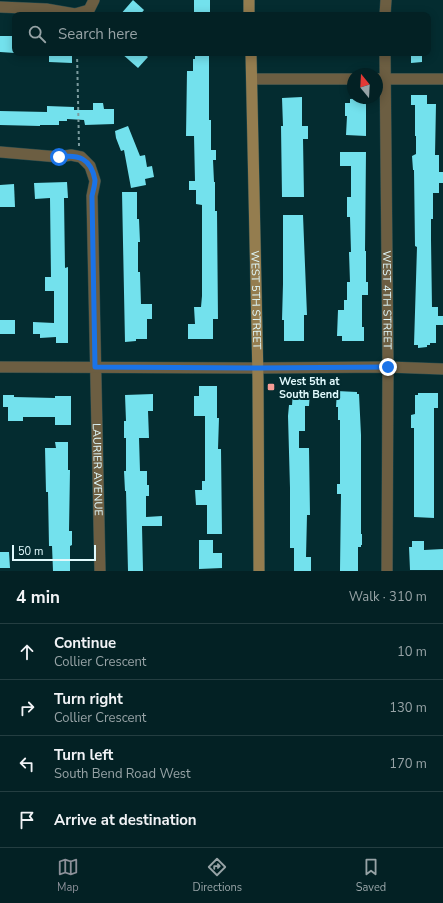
<!DOCTYPE html>
<meta charset="utf-8">
<style>
:root{--surface:#032124;--page:#0d292c;--text:#f1f3f6;--muted:#97a3a6;--line:#243e41;--accent:#8c9099}
body{margin:0;font-family:"Nunito Sans",sans-serif;background:var(--page);color:var(--text)}
.compass{position:absolute;left:347px;top:68px;width:36px;height:36px;border-radius:50%;background:var(--surface);box-shadow:0 2px 10px #0003;rotate:342deg}
.scale{position:absolute;left:12px;bottom:10px;width:84px;box-sizing:border-box;padding-left:4px;border:2px solid #e1fafd;border-top:0;font-size:11px;line-height:14px;white-space:nowrap;color:#e1fafd;-webkit-text-stroke:3px #042c30;paint-order:stroke}
.stop{position:absolute;width:12px;height:12px;margin:-9px;border:3px solid #1a73e8;border-radius:50%;background:#fff}
.stop.end{background:#1a73e8;border-color:#fff;box-shadow:0 1px 4px #0008}
.list{margin:0;padding:0;list-style:none}
h2{display:flex;justify-content:space-between;align-items:center;height:52px;margin:0;padding:0 16px;font-size:17px}
h2 small{font-size:13px;font-weight:400;color:var(--muted)}
.list li{display:grid;grid-template-columns:26px 1fr auto;gap:12px;align-items:center;box-sizing:border-box;height:56px;padding:0 16px;border-top:1px solid var(--line)}
.list b{display:block;font-size:15px;white-space:nowrap}
.list p{margin:0;font-size:13px;white-space:nowrap;color:var(--muted)}
.list em{font-size:13px;font-style:normal;color:var(--muted)}
.icon{flex:none;width:22px;height:22px;fill:none;stroke:currentColor;stroke-width:2;stroke-linecap:round;stroke-linejoin:round}
.map{position:relative;flex:none;width:443px;height:571px;overflow:hidden}
.search{position:absolute;background:var(--surface);box-shadow:0 2px 10px #0003;left:12px;right:12px;top:12px;height:44px;display:flex;align-items:center;gap:10px;box-sizing:border-box;padding:0 14px;border-radius:8px;color:var(--muted);font-size:15px}
.sheet{height:276px;background:var(--surface)}
nav{display:flex;justify-content:space-around;align-items:center;box-sizing:border-box;height:56px;border-top:1px solid var(--line);background:var(--surface);font-size:11px;color:var(--muted)}
nav a{display:grid;justify-items:center;gap:2px}
nav .on{color:var(--accent)}
.map>svg:first-child{display:block}
.building{fill:#73e1ed}
.lines{fill:none;stroke-linecap:round;stroke-linejoin:round}
.minor-casing{stroke:#23494d;stroke-width:12}
.secondary-casing{stroke:#23494d;stroke-width:12}
.path{stroke:#7b9b9e;stroke-width:2;stroke-dasharray:3 3;stroke-linecap:butt}
.minor{stroke:#6c5e42;stroke-width:11}
.secondary{stroke:#947d4f;stroke-width:11}
.route{stroke:#1a73e8;stroke-width:5}
.poi-dot{fill:#f59c95;stroke:#042c30;stroke-width:1.5}
.labels{text-anchor:middle;dominant-baseline:central;stroke-width:4;stroke-linejoin:round;paint-order:stroke}
.street-label{font-size:11px;fill:#e1fafd;stroke:#042c30}
.poi-label{font-size:11px;font-weight:bold;fill:#e1fafd;stroke:#042c30;text-anchor:start}
</style>
<div class="map">
<svg width="443" height="571" viewBox="0 0 443 571">
<rect width="100%" height="100%" fill="#042c30"/>
<g class="building">
<path d="M133,0l11,10 -4,5h-20z"/>
<rect x="194" y="0" width="16" height="15"/>
<path d="M0,36h15v17l-15,-1z"/>
<path d="M49,53h23v10l-23,-1z"/>
<path d="M121,53h22l5,4 -10,11z"/>
<path d="M195,53h14v67h2v30h5v10h-3l1,22h1v29h2l1,108h-5v20h-25v-15h7l-1,-17h7l1,-11v-91l-6,-1v-14h-7v-9h6l-1,-45h-8l1,-65h6v-12h2z"/>
<path d="M411,53h11v9l-11,1z"/>
<path d="M411,95h16v9h9l-1,51h4v17h4v11h-4v10h-6v26h-2v21l1,67h6v9h5v9h-7v18h-6v2h-3v2l-9,1v-3h-4l3,-98 -2,-1 -1,-76h-1l-1,-14 4,-2v-18h-1v-31h-4z"/>
<path d="M302,97v29h6v13h-5l1,58h-22l-1,-71h2l-1,-28z"/>
<path d="M365,98l1,7v31l-20,-1 1,-19h-2v-13h5v-4z"/>
<path d="M93,103h10l1,6h10v15l-29,1 -1,-5 -17,-1v2h-8v4h-19v1l-40,-1v-14l47,1v-6l27,1v3h19z"/>
<path d="M128,126l12,30 5,-1 2,12 5,-1 2,11 -9,2 1,6 -15,3 -7,-38 -3,1 -5,-13 -1,-7z"/>
<path d="M340,152h26l-1,99h1v31h2v13h-6v32h2v14h-22v-5h-5l1,-26h6v-10h3v-18h3l-1,-30h2l-1,-35h-3v-20h4v-31h-11z"/>
<path d="M67,182l1,16h-4l1,70 3,-1v76h-12v-6l-16,1v-4h-7v-12l21,1v-32h-9v-14h6l-1,-79 -15,1 -1,-16z"/>
<path d="M14,184l1,23h-15v-22z"/>
<path d="M122,192h15v27h2l1,23h-2v30h2l1,32h11v15h-5v20h-11v2l-11,1z"/>
<path d="M283,215h20l4,100h-3v26h-20v-21h-2l1,-36z"/>
<rect x="0" y="320" width="15" height="14"/>
<path d="M199,386h18v32h2l-1,31h3l1,85h-15v-29h-11l-1,-15h7v-9h3v-65h-11v-20h5z"/>
<path d="M293,391h17l-1,15h-4v25h-6v17h10l1,67h-3l-1,42h5v14h-17v-23h-4v-60l-2,-72 1,-11h3z"/>
<path d="M337,391l20,1v2h2l2,41v99h1v11h-1v2h-3v24h-18l1,-77h-4v-10h3v-64h-2v-13h-2z"/>
<path d="M418,393h20v15h-4v110l-20,-1v-89h-3v-13l4,-1v-19h3z"/>
<path d="M153,394v17h-5l1,27h-10l1,33h7v14h2v11h-3v21l16,-1v10h-20l1,45h-15l-2,-80h-1l-1,-20h2v-33h-2v-17h2l-1,-26z"/>
<path d="M3,395h11v2l41,1v-2h16v29h-16v-8h-32v4h-15v-14h-5z"/>
<path d="M55,442h13v28h2l-1,61h3v14l-2,1v25h-17l-1,-25h-3l-1,-54h-2l-1,-44h11z"/>
<path d="M199,540h14v13h9v15l-23,1z"/>
<path d="M412,541h12v9l19,-1v21h-33l-1,-23h3z"/>
<path d="M0,552h9l1,16h-10z"/>
</g>
<g class="lines">
<defs>
<g id="minor">
<path d="M0,7l46,2 29,5 14,-4 5,-10"/>
<path d="M385,15l1,-15"/>
<path id="s1" d="M385,53l3,314 -1,204"/>
<path d="M252,79h101"/>
<path d="M378,79h65"/>
<path id="s2" d="M0,152l59,5 12,-2 10,2 9,9 5,15 -3,15 8,375"/>
<path d="M0,367l258,1 130,-1 55,2"/>
</g>
<g id="secondary">
<path d="M249,0v15"/>
<path id="s3" d="M251,53l7,326 1,192"/>
</g>
</defs>
<use href="#minor" class="minor-casing"/>
<use href="#secondary" class="secondary-casing"/>
<path class="path" d="M77,53l2,93"/>
<use href="#minor" class="minor"/>
<use href="#secondary" class="secondary"/>
</g>
<g class="lines">
<path class="route" d="M59,157c19,-3 32,1 36,23 0,5 -2,11 -3,16l3,171 163,1 130,-1"/>
</g>
<rect class="poi-dot" x="267" y="383" width="8" height="8" rx="2"/>
<g class="labels">
<g class="street-label">
<text stroke="none"><textPath href="#s3" startOffset="247">WEST 5TH STREET</textPath></text>
<text stroke="none"><textPath href="#s1" startOffset="247">WEST 4TH STREET</textPath></text>
<text stroke="none"><textPath href="#s2" startOffset="399">LAURIER AVENUE</textPath></text>
</g>
<g class="poi-label">
<text x="279" y="381">West 5th at<tspan x="279" dy="13">South Bend</tspan></text>
</g>
</g>
</svg>
<svg class="compass" viewBox="-18 -18 36 36"><path d="M0-13l5 13h-10z" fill="#e53935"/><path d="M0 13l5-13h-10z" fill="#97a3a6"/></svg>
<div class="scale">50 m</div>
<div class="stop" style="left:59px;top:157px"></div>
<div class="stop end" style="left:388px;top:367px"></div>
<div class="search"><svg class="icon" aria-label="search" viewBox="0 0 24 24"><circle cx="10" cy="10" r="6"/><path d="M15 15l6 6"/></svg>Search here</div>
</div>
<section class="sheet">
<h2>4 min<small>Walk · 310 m</small></h2>
<ul class="list">
<li><svg class="icon" aria-label="ahead" viewBox="0 0 24 24"><path d="M12 20V5M6 11l6-6 6 6"/></svg><div><b>Continue</b><p>Collier Crescent</p></div><em>10 m</em></li>
<li><svg class="icon" aria-label="right" viewBox="0 0 24 24"><path d="M7 20v-9h11M14 6l5 5-5 5"/></svg><div><b>Turn right</b><p>Collier Crescent</p></div><em>130 m</em></li>
<li><svg class="icon" aria-label="left" viewBox="0 0 24 24"><path d="M17 20v-9H6M10 6l-5 5 5 5"/></svg><div><b>Turn left</b><p>South Bend Road West</p></div><em>170 m</em></li>
<li><svg class="icon" aria-label="arrive" viewBox="0 0 24 24"><path d="M6 21V4h12l-3 4 3 4H6"/></svg><div><b>Arrive at destination</b></div></li>
</ul>
</section>
<nav>
<a class="on"><svg class="icon" aria-label="map" viewBox="0 0 24 24"><path d="M3 6l6-2 6 2 6-2v14l-6 2-6-2-6 2zM9 4v14M15 6v14"/></svg>Map</a>
<a><svg class="icon" aria-label="directions" viewBox="0 0 24 24"><path d="M12 3l9 9-9 9-9-9zM9 14v-3h6M13 9l2 2-2 2"/></svg>Directions</a>
<a><svg class="icon" aria-label="saved" viewBox="0 0 24 24"><path d="M7 4h10v16l-5-4-5 4z"/></svg>Saved</a>
</nav>
